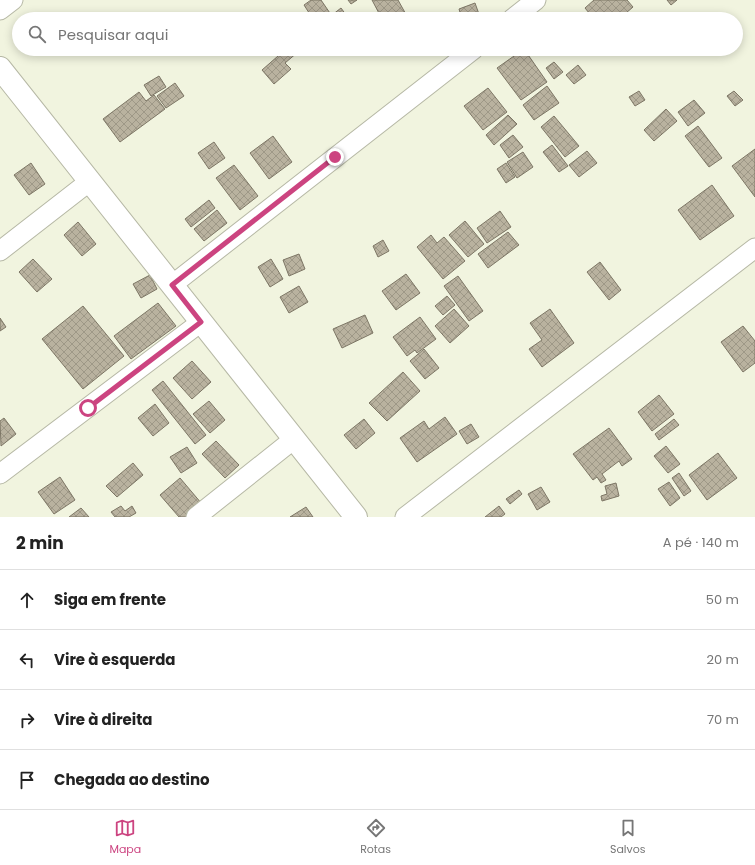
<!DOCTYPE html>
<html lang="pt">
<meta charset="utf-8">
<style>
:root{--surface:#fff;--page:#f2f2f2;--text:#222;--muted:#767676;--line:#e0e0e0;--accent:#cc4480}
body{margin:0;font-family:Poppins,sans-serif;background:var(--page);color:var(--text)}
.stop{position:absolute;width:12px;height:12px;margin:-9px;border:3px solid #cc4480;border-radius:50%;background:#fff}
.stop.end{background:#cc4480;border-color:#fff;box-shadow:0 1px 4px #0008}
.list{margin:0;padding:0;list-style:none}
h2{display:flex;justify-content:space-between;align-items:center;height:52px;margin:0;padding:0 16px;font-size:17px}
h2 small{font-size:13px;font-weight:400;color:var(--muted)}
.list li{display:grid;grid-template-columns:26px 1fr auto;gap:12px;align-items:center;box-sizing:border-box;height:60px;padding:0 16px;border-top:1px solid var(--line)}
.list b{display:block;font-size:15px;white-space:nowrap}
.list em{font-size:13px;font-style:normal;color:var(--muted)}
.icon{flex:none;width:22px;height:22px;fill:none;stroke:currentColor;stroke-width:2;stroke-linecap:round;stroke-linejoin:round}
.map{position:relative;flex:none;width:755px;height:517px;overflow:hidden}
.search{position:absolute;background:var(--surface);box-shadow:0 2px 10px #0003;left:12px;right:12px;top:12px;height:44px;display:flex;align-items:center;gap:10px;box-sizing:border-box;padding:0 14px;border-radius:22px;color:var(--muted);font-size:15px}
.sheet{height:292px;background:var(--surface)}
nav{display:flex;justify-content:space-around;align-items:center;box-sizing:border-box;height:56px;border-top:1px solid var(--line);background:var(--surface);font-size:11px;color:var(--muted)}
nav a{display:grid;justify-items:center;gap:2px}
nav .on{color:var(--accent)}
.map>svg:first-child{display:block}
.building{fill:url(#building-cross-hatch);stroke:#7d7665}
.lines{fill:none;stroke-linecap:round;stroke-linejoin:round}
.street-casing{stroke:#b6b8a5;stroke-width:21}
.secondary-casing{stroke:#b6b8a5;stroke-width:24}
.street{stroke:#fff;stroke-width:19}
.secondary{stroke:#fff;stroke-width:22}
.route{stroke:#cc4480;stroke-width:5}
</style>
<div class="map">
<svg width="755" height="517" viewBox="0 0 755 517">
<defs>
<pattern id="building-cross-hatch" width="8" height="8" patternUnits="userSpaceOnUse"><rect width="8" height="8" fill="#b9b29f"/><path d="M0 0l8 8M0 8l8-8" fill="none" stroke="#9e9887"/></pattern>
</defs>
<rect width="100%" height="100%" fill="#f1f4df"/>
<g class="building">
<path d="M311,0h10l13,19h-21l-9,-14z"/>
<path d="M348,0h9l-6,4z"/>
<path d="M372,0h26l10,18 -26,1z"/>
<path d="M594,0h33l6,7 -14,12 -6,-5 -6,5h-13l-9,-11z"/>
<path d="M667,0h10l-6,5z"/>
<path d="M475,3l5,14 -6,2h-12l-3,-10z"/>
<path d="M341,8l8,11h-14l-3,-4z"/>
<path d="M673,14l4,5h-10z"/>
<path d="M286,49h9l3,3 -13,11 6,6 -17,15 -12,-14z"/>
<path d="M309,49h8l-5,4z"/>
<path d="M524,49l23,33 -26,18 -24,-32z"/>
<path d="M554,62l9,10 -9,7 -8,-11z"/>
<path d="M578,65l8,10 -12,9 -8,-9z"/>
<path d="M159,76l7,11 -15,9 -7,-11z"/>
<path d="M175,83l9,13 -18,12 -9,-12z"/>
<path d="M547,86l12,17 -25,17 -11,-15z"/>
<path d="M488,88l19,24 -24,18 -19,-24z"/>
<path d="M639,91l6,9 -10,6 -6,-9z"/>
<path d="M734,91l9,9 -8,6 -8,-10z"/>
<path d="M139,92l7,9 8,-6 11,14 -45,33 -17,-23z"/>
<path d="M694,100l11,13 -17,13 -10,-14z"/>
<path d="M666,109l11,12 -23,20 -10,-11z"/>
<path d="M508,115l9,9 -23,21 -8,-10z"/>
<path d="M554,116l25,30 -14,11 -24,-30z"/>
<path d="M698,126l24,32 -13,9 -24,-31z"/>
<path d="M513,135l10,12 -14,11 -9,-13z"/>
<path d="M273,136l19,26 -23,17 -19,-26z"/>
<path d="M214,142l11,16 -16,11 -11,-16z"/>
<path d="M552,145l16,21 -9,6 -16,-20z"/>
<path d="M755,149v48l-23,-31z"/>
<path d="M587,151l10,12 -18,14 -10,-12z"/>
<path d="M523,152l10,15 -16,11 -10,-16z"/>
<path d="M31,163l14,21 -16,11 -15,-20z"/>
<path d="M506,163l9,14 -9,6 -9,-14z"/>
<path d="M234,165l24,31 -18,14 -24,-32z"/>
<path d="M712,185l22,31 -34,24 -22,-30z"/>
<path d="M209,200l6,8 -24,19 -6,-8z"/>
<path d="M217,210l10,13 -23,18 -10,-12z"/>
<path d="M500,211l11,16 -24,16 -10,-15z"/>
<path d="M465,221l19,23 -16,13 -19,-22z"/>
<path d="M78,222l18,22 -14,12 -18,-21z"/>
<path d="M508,232l11,13 -31,23 -10,-14z"/>
<path d="M431,235l6,8 7,-6 21,24 -22,18 -26,-32z"/>
<path d="M383,240l6,11 -11,6 -5,-11z"/>
<path d="M299,254l6,15 -16,7 -6,-16z"/>
<path d="M33,259l19,20 -15,13 -18,-20z"/>
<path d="M271,259l12,20 -13,8 -12,-20z"/>
<path d="M600,262l21,28 -12,10 -22,-28z"/>
<path d="M406,274l14,19 -24,17 -14,-19z"/>
<path d="M150,275l7,14 -16,9 -8,-14z"/>
<path d="M458,276l25,35 -14,10 -25,-35z"/>
<path d="M299,286l9,16 -19,11 -9,-16z"/>
<path d="M447,296l8,9 -12,10 -8,-9z"/>
<path d="M158,303l18,23 -45,33 -17,-23z"/>
<path d="M83,306l41,50 -41,33 -41,-50z"/>
<path d="M454,309l15,17 -19,17 -15,-17z"/>
<path d="M550,309l24,34 -32,24 -13,-18 13,-9 -12,-17z"/>
<path d="M365,315l8,18 -31,15 -9,-19z"/>
<path d="M420,317l16,22 -19,14 -2,-3 -8,6 -14,-19z"/>
<path d="M0,318l6,9 -6,4z"/>
<path d="M743,326l12,15v22l-12,9 -22,-30z"/>
<path d="M424,349l15,19 -14,11 -15,-18z"/>
<path d="M192,361l19,21 -19,17 -19,-21z"/>
<path d="M403,372l17,19 -33,30 -18,-18z"/>
<path d="M163,381l43,54 -11,9 -43,-54z"/>
<path d="M659,395l15,19 -22,17 -14,-19z"/>
<path d="M209,401l16,19 -15,13 -17,-19z"/>
<path d="M155,404l14,19 -16,13 -15,-18z"/>
<path d="M445,417l12,17 -40,28 -17,-24 24,-17 5,8z"/>
<path d="M4,418l12,16 -15,12 -1,-25z"/>
<path d="M364,419l11,14 -19,16 -12,-14z"/>
<path d="M674,419l5,6 -20,15 -4,-6z"/>
<path d="M471,424l8,13 -12,7 -8,-13z"/>
<path d="M609,428l23,31 -10,7 -3,-5 -17,13 4,6 -5,3 -4,-6 -4,3 -20,-26z"/>
<path d="M216,441l23,24 -14,13 -23,-24z"/>
<path d="M666,446l14,18 -12,9 -14,-17z"/>
<path d="M187,447l10,16 -16,10 -11,-16z"/>
<path d="M718,453l19,25 -30,22 -18,-25z"/>
<path d="M133,463l10,12 -26,22 -11,-11z"/>
<path d="M679,473l12,18 -7,5 -12,-18z"/>
<path d="M60,477l15,23 -21,14 -16,-22z"/>
<path d="M180,478l22,26 -15,13h-8l-19,-22z"/>
<path d="M669,482l11,16 -10,8 -12,-17z"/>
<path d="M616,483l3,13 -17,5 -1,-5 6,-2 -2,-8z"/>
<path d="M541,487l9,15 -13,8 -9,-16z"/>
<path d="M519,490l3,4 -12,10 -4,-5z"/>
<path d="M121,506l4,5 7,-5 4,7 -7,4h-14l-4,-5z"/>
<path d="M499,506l6,8 -4,3h-16z"/>
<path d="M306,507l7,10h-23z"/>
<path d="M81,508l8,9h-20z"/>
</g>
<g class="lines">
<defs>
<g id="street">
<path d="M0,10l13,-10"/>
<path d="M512,19l24,-19"/>
<path d="M0,251l90,-70"/>
<path d="M172,285l302,-236"/>
<path d="M0,474l201,-152"/>
<path d="M196,517l98,-78"/>
<path d="M405,517l350,-269"/>
</g>
<path id="secondary" d="M0,68l356,449"/>
</defs>
<use href="#street" class="street-casing"/>
<use href="#secondary" class="secondary-casing"/>
<use href="#street" class="street"/>
<use href="#secondary" class="secondary"/>
</g>
<g class="lines">
<path class="route" d="M88,408l113,-86 -29,-37 163,-128"/>
</g>
</svg>
<div class="stop" style="left:88px;top:408px"></div>
<div class="stop end" style="left:335px;top:157px"></div>
<div class="search"><svg class="icon" aria-label="search" viewBox="0 0 24 24"><circle cx="10" cy="10" r="6"/><path d="M15 15l6 6"/></svg>Pesquisar aqui</div>
</div>
<section class="sheet">
<h2>2 min<small>A pé · 140 m</small></h2>
<ul class="list">
<li><svg class="icon" aria-label="ahead" viewBox="0 0 24 24"><path d="M12 20V5M6 11l6-6 6 6"/></svg><div><b>Siga em frente</b></div><em>50 m</em></li>
<li><svg class="icon" aria-label="left" viewBox="0 0 24 24"><path d="M17 20v-9H6M10 6l-5 5 5 5"/></svg><div><b>Vire à esquerda</b></div><em>20 m</em></li>
<li><svg class="icon" aria-label="right" viewBox="0 0 24 24"><path d="M7 20v-9h11M14 6l5 5-5 5"/></svg><div><b>Vire à direita</b></div><em>70 m</em></li>
<li><svg class="icon" aria-label="arrive" viewBox="0 0 24 24"><path d="M6 21V4h12l-3 4 3 4H6"/></svg><div><b>Chegada ao destino</b></div></li>
</ul>
</section>
<nav>
<a class="on"><svg class="icon" aria-label="map" viewBox="0 0 24 24"><path d="M3 6l6-2 6 2 6-2v14l-6 2-6-2-6 2zM9 4v14M15 6v14"/></svg>Mapa</a>
<a><svg class="icon" aria-label="directions" viewBox="0 0 24 24"><path d="M12 3l9 9-9 9-9-9zM9 14v-3h6M13 9l2 2-2 2"/></svg>Rotas</a>
<a><svg class="icon" aria-label="saved" viewBox="0 0 24 24"><path d="M7 4h10v16l-5-4-5 4z"/></svg>Salvos</a>
</nav>
